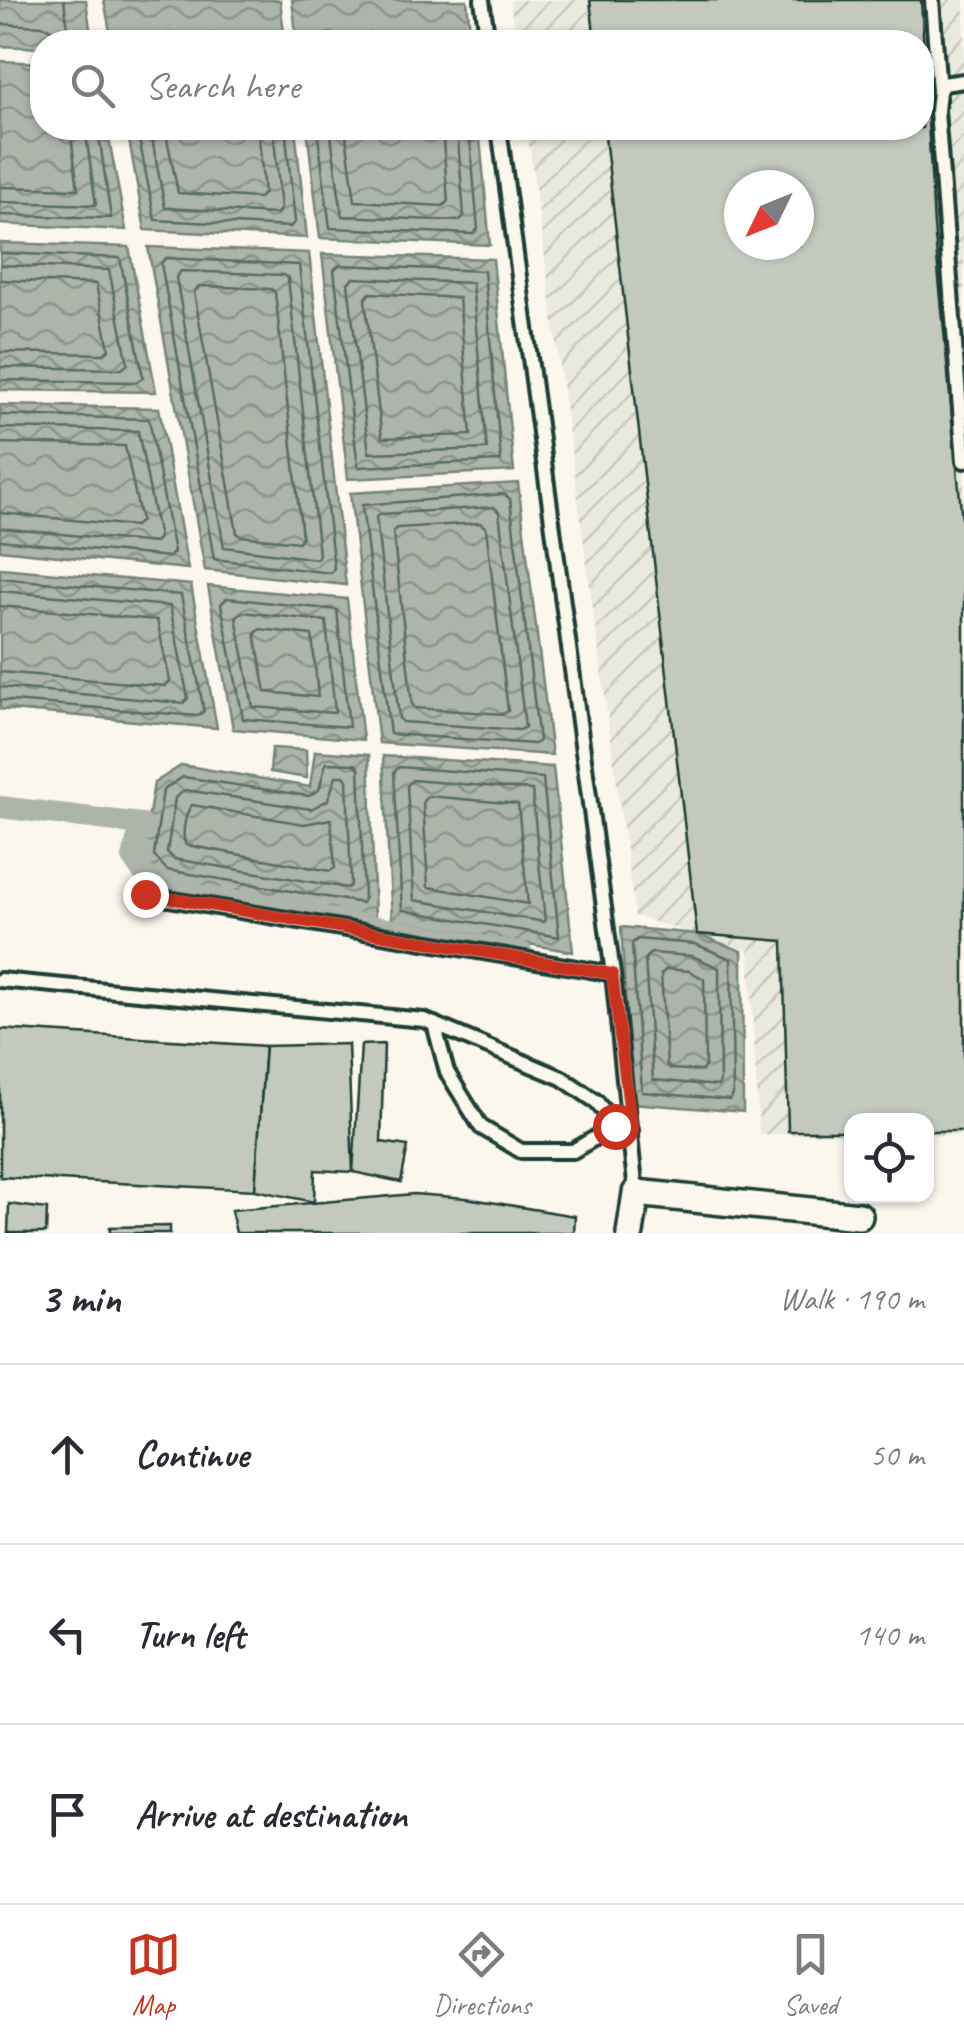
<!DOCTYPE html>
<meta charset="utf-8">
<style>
:root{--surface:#fff;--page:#f2f2f3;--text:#2b2b33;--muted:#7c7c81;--line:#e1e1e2;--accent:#c8321e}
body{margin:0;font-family:Caveat,sans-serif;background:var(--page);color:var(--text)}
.controls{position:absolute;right:30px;bottom:30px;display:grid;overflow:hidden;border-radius:20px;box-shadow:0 2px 8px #0004}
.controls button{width:90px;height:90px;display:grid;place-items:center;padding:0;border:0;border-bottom:2px solid var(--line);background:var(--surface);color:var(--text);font:50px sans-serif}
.compass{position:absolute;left:724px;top:170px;width:90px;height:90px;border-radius:50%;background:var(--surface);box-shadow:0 2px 8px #0004;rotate:227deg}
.stop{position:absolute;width:30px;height:30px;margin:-22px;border:8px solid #c8321e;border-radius:50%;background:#fff}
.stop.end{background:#c8321e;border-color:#fff;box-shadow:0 2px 10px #0008}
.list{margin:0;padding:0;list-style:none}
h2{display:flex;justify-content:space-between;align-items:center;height:130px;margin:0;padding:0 40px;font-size:42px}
h2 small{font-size:32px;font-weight:400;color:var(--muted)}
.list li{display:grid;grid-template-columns:65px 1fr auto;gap:30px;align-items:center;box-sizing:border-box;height:180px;padding:0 40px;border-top:2px solid var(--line)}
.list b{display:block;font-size:38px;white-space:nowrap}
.list em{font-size:32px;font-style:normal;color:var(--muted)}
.icon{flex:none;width:55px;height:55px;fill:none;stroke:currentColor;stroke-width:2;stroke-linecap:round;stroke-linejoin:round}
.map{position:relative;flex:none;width:964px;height:1233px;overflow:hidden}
.search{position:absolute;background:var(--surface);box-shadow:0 2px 8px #0004;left:30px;right:30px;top:30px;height:110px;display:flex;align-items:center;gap:25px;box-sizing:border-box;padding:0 35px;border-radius:40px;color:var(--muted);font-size:38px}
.sheet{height:670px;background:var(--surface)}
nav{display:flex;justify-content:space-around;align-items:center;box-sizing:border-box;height:140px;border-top:2px solid var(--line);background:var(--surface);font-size:28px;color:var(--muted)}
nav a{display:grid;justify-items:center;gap:5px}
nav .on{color:var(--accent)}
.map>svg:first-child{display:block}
.industrial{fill:url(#industrial-furrows);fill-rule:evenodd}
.water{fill:url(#water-waves);stroke:#74847b;stroke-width:2.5}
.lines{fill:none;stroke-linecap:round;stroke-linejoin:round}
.shore{stroke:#586d63;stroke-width:2.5}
.canal{stroke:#adb4aa;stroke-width:22}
.building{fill:#c4c9be;stroke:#1f3d34;stroke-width:2.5;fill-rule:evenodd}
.lane-casing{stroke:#1f3d34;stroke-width:20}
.street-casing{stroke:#1f3d34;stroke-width:32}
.lane{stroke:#fbf7ec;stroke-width:12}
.street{stroke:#fbf7ec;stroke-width:25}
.route{stroke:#c8321e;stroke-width:12}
</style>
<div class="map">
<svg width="964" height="1233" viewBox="0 0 964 1233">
<defs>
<pattern id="industrial-furrows" width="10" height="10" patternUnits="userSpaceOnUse" patternTransform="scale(2.5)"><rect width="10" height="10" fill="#eae9de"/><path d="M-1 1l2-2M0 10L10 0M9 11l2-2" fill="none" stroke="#c8c9bf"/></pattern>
<pattern id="water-waves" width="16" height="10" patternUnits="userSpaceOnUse" patternTransform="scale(2.5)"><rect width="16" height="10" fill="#adb4aa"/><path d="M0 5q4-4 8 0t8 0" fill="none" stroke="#8c948b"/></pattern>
</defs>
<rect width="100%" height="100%" fill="#fbf7ec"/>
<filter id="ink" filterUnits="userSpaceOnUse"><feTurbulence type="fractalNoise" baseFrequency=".01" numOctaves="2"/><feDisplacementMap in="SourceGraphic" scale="20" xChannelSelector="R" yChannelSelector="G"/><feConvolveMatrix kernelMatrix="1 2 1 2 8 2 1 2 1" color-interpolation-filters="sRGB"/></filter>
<g filter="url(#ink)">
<path class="industrial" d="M510,0h454v1135h-37l-1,-15h-74l-1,14h-92l-10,-183 -114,-35 -108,-788h395v-86h-406zM739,185h60v60h-60z"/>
<g class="water">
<path d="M0,0h86l6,42h-50v6l-42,-2z"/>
<path d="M104,0h176l5,42h-173z"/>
<path d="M292,0h175l4,42h-174z"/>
<path d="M0,61l42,2v65h65l19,102 -126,-6z"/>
<path d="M127,128h168l12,110 -162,-8z"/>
<path d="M307,128h172l11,117 -170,-7z"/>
<path d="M0,243l129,4 27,145 -156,-2z"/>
<path d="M148,247l161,6 37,332 -141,-15z"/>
<path d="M322,254l171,5 21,212 -166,8z"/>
<path d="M0,405l159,3 29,161 -188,-19z"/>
<path d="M518,483l34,272 -173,-12 -29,-250z"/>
<path d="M0,568l191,17 26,143 -217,-19z"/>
<path d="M208,586l139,13 16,141 -130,-11z"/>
<path d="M272,748l34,2 1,28 -37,-6z"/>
<path d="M315,751l54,4 6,162 -215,-38 -18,-21 12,-75 28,-18 128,22z"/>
<path d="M383,756l170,11 20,185 -181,-32z"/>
<path d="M621,927l76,7 45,17 1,161 -111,-9z"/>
</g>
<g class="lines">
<g class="shore">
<path d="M0,24l44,2 20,9 4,-5 -4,-30"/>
<path d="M137,128l18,92 135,7 5,-5 -10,-94"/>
<path d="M150,128l15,80 111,6 5,-5 -8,-81"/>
<path d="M165,128l13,65 81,5 5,-5 -6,-65"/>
<path d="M317,128l13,100 143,6 5,-5 -9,-101"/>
<path d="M330,128l12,88 118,5 4,-5 -7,-88"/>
<path d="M345,128l10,73 88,5 5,-5 -6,-73"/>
<path d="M0,187l78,2 -8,-61"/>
<path d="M0,202l96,3 -11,-77"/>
<path d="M0,215l111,3 -13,-90"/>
<path d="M0,253l120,5 23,119 -6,5 -137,-2"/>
<path d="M166,258l133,7 35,303 -3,5 -117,-14 -53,-296z"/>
<path d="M0,265l109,5 19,94 -6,5 -122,-2"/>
<path d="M339,265l145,6 17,190 -143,6 -24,-197z"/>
<path d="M181,271l103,4 4,3 31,276 -2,5 -93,-12 -48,-270z"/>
<path d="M353,278l119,5 15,166 -118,4 -21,-170z"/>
<path d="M0,280l96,4 13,65 -5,5 -104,-2"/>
<path d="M199,286l72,3 4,3 27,245 -3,5 -58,-6 -4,-3 -43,-241z"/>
<path d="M370,293l89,5 12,137 -89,3 -17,-139z"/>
<path d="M0,415l149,4 25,133 -5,5 -169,-17"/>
<path d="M0,428l138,3 21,107 -5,5 -154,-15"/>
<path d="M0,443l125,3 16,75 -6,5 -135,-13"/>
<path d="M504,494l6,5 29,242 -5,3 -144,-10 -28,-229z"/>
<path d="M494,507l5,5 26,215 -5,3 -118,-8 -3,-4 -23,-201 4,-3z"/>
<path d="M480,523l6,5 22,183 -5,3 -88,-6 -3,-4 -19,-173 4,-3z"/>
<path d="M0,578l181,17 23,116 -6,5 -198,-16"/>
<path d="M0,591l170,15 18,92 -5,5 -183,-16"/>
<path d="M227,598l110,12 12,117 -106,-8 -22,-115z"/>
<path d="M0,606l157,14 13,61 -5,5 -165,-14"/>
<path d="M242,612l84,9 9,92 -82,-6 -17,-90z"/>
<path d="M260,629l52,6 6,62 -52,-5 -11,-58z"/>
<path d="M326,763l29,1 4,4 5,130 -2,5 -195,-33 -13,-14 9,-66 20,-13 126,19 10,-6z"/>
<path d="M399,767l144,11 16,159 -157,-27 -8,-138z"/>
<path d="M336,776h8l3,4 4,104 -3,4 -174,-29 -7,-7 8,-54 10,-8 126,19 17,-9z"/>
<path d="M412,780l120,10 13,132 -131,-22 -7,-114z"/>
<path d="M428,796l90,8 10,100 -100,-17 -5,-86z"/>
<path d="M192,805l112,19 27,-5 4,49 -5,3 -144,-26c-5,-8 -1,-33 6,-40z"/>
<path d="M637,939l58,5 36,15 2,136 -3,5 -88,-8 -10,-148z"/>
<path d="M651,953l41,3 27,12 1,114 -2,4 -65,-6 -8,-122z"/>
<path d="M667,969l22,2 15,8 1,87 -3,5 -31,-2 -4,-4 -6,-91z"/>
</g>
<path class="canal" d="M0,807l141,17 -8,34 20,29 369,66"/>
</g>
<g class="building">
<path d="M590,0h331l13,226 30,315v590h-38v-11h-74v11h-64l-5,-190 -86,-7 -93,-806h318v-86h-327zM739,185h60v60h-60z"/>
<path d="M0,1029l265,17 -10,144 -255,-13z"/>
<path d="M348,1044l5,128 -38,-2 -1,32 -59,-12 10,-144z"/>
<path d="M384,1044l-3,98 27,4 -7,36 -48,-10 8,-127z"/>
<path d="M414,1194l52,4 109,18 -1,17h-338l-5,-23z"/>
<path d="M9,1204l38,5 -1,24h-38z"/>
<path d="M170,1226v7h-60v-6z"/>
</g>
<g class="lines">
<defs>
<g id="lane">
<path d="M482,0l6,42"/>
<path d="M932,0l7,91"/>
<path d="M964,81l-21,3 -4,7 -2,20 27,350"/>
<path d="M499,128l114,846 23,219"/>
<path d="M145,895l468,79"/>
<path d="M0,980l424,40 138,58 35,24 18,24 16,4"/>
<path d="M434,1024l13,48 34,55 40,24h52l42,-25"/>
</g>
<path id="street" d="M630,1233l6,-40 223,23"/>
</defs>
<use href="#lane" class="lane-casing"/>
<use href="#street" class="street-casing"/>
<use href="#lane" class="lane"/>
<use href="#street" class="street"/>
</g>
</g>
<g class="lines" filter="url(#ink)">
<path class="route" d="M145,894l467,80 20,156 -17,-4"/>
</g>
</svg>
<div class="controls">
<button><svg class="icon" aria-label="locate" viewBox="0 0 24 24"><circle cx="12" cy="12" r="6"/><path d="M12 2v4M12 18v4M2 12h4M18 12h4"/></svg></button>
</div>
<svg class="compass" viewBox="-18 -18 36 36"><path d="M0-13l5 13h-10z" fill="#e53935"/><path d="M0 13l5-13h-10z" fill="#7c7c81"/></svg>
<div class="stop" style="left:615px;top:1126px"></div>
<div class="stop end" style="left:145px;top:894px"></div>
<div class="search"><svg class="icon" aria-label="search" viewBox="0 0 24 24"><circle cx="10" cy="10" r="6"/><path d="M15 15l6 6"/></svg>Search here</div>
</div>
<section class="sheet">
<h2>3 min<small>Walk · 190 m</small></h2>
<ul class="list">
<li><svg class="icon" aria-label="ahead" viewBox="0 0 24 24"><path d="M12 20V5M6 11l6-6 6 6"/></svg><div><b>Continue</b></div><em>50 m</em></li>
<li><svg class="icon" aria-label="left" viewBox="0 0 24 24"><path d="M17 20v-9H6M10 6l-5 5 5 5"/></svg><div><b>Turn left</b></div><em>140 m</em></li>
<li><svg class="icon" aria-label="arrive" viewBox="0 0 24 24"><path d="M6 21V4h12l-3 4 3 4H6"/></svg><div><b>Arrive at destination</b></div></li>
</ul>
</section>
<nav>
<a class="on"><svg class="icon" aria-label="map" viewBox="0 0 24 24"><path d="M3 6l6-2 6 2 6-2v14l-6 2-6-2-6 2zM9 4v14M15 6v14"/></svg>Map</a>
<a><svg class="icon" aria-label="directions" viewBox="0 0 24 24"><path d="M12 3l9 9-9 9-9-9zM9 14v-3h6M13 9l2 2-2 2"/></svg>Directions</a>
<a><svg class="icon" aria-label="saved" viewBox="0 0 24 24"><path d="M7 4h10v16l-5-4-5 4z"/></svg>Saved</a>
</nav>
